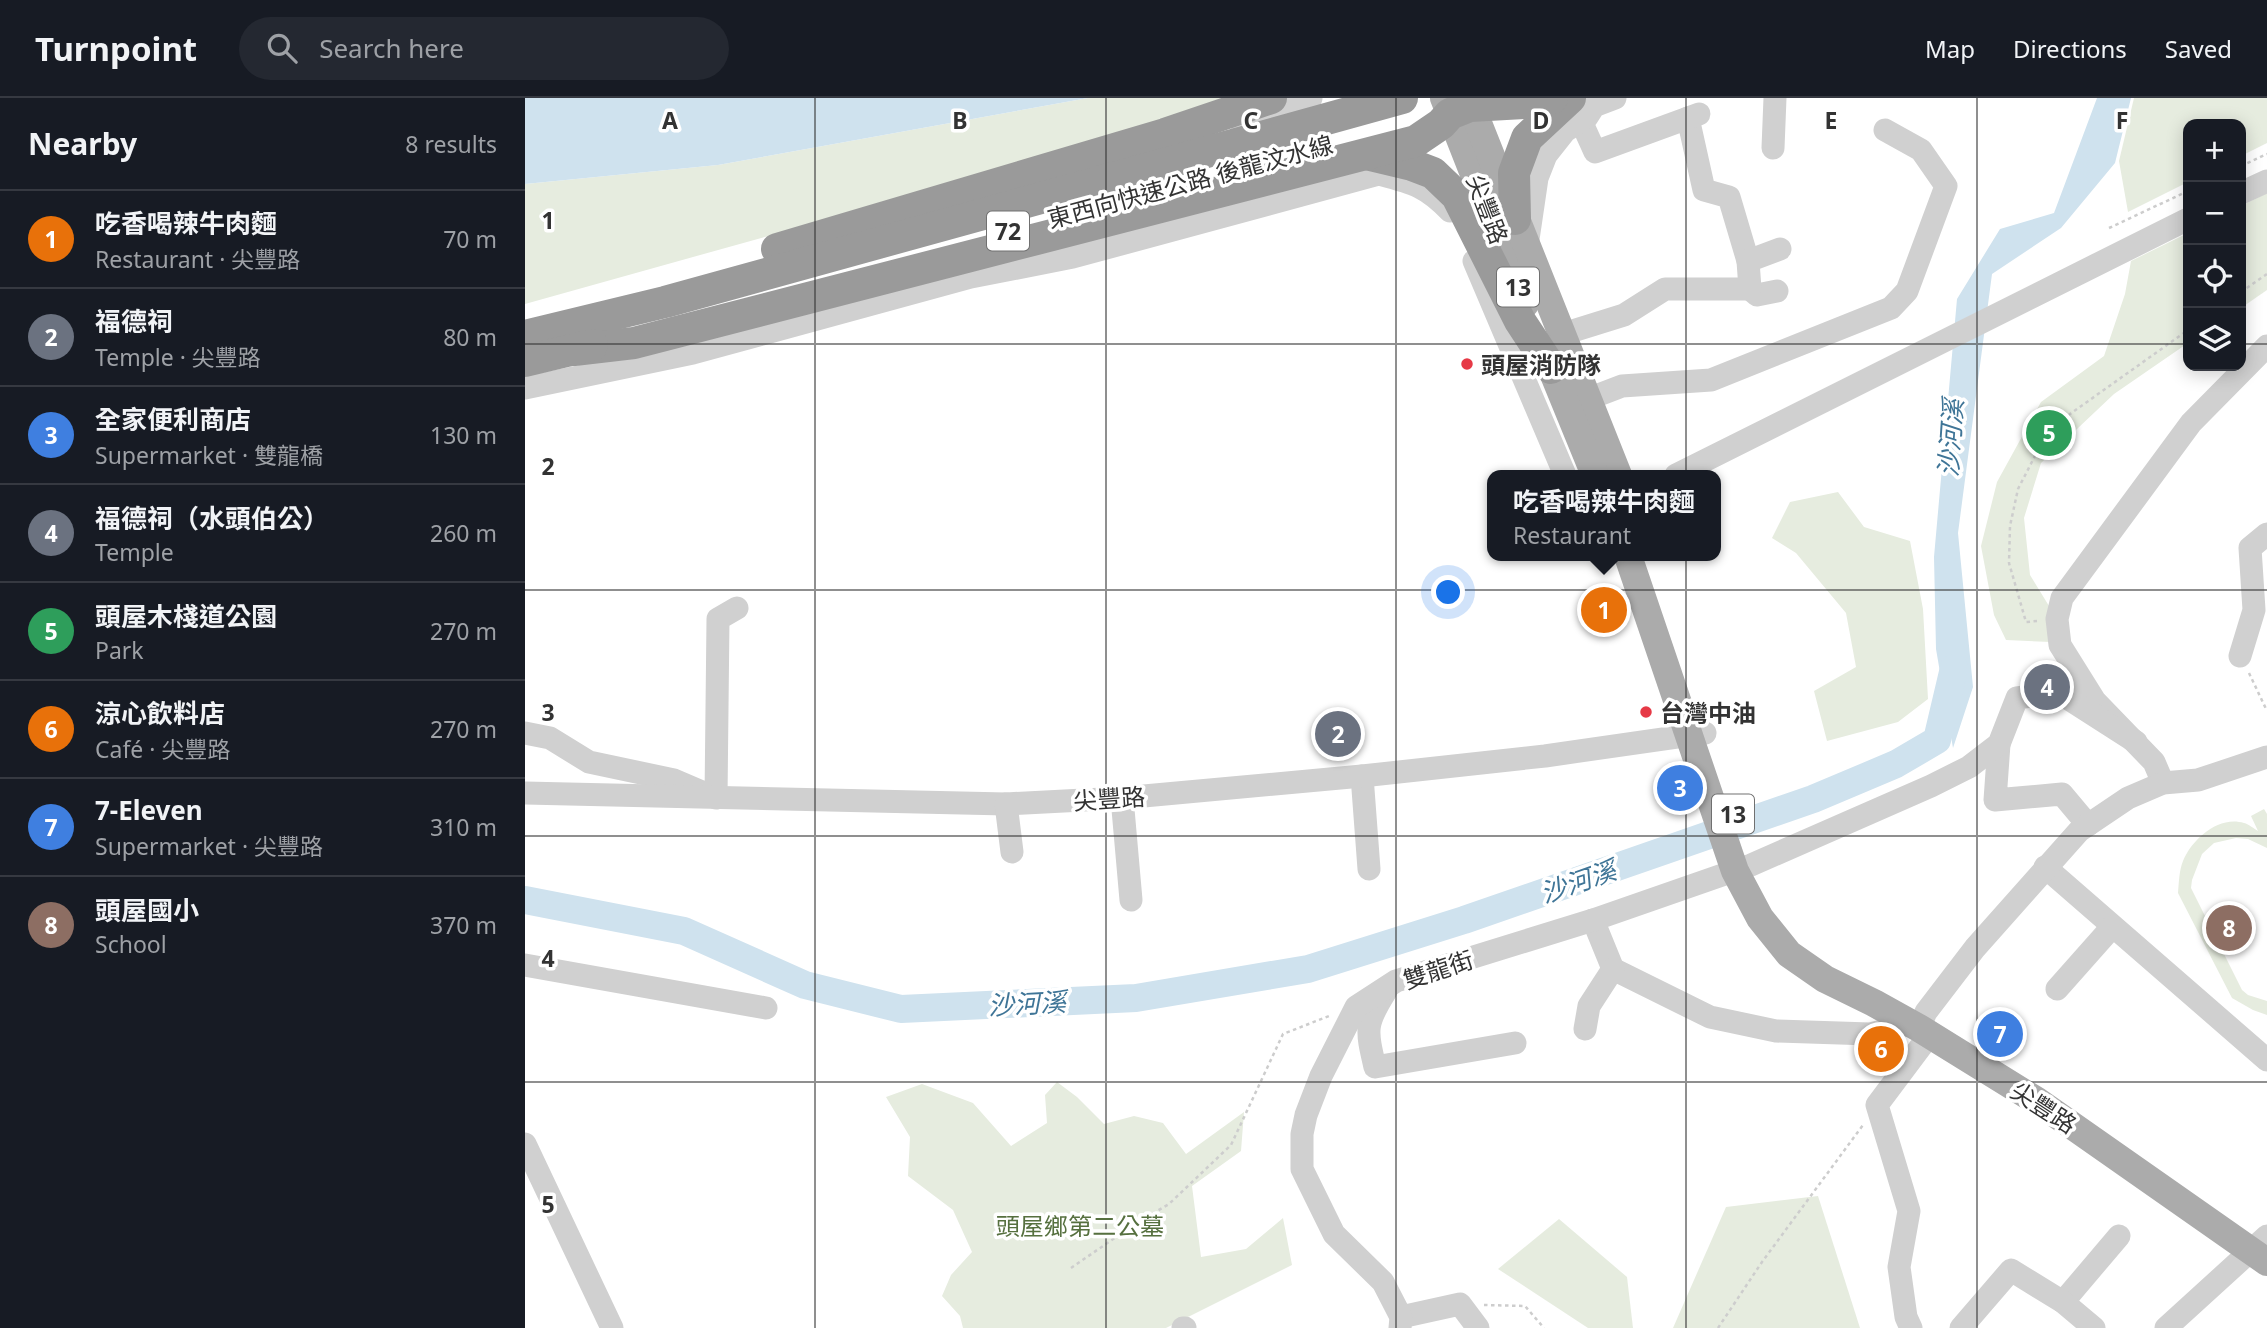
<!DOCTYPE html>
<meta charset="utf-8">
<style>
:root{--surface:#171b24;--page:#242831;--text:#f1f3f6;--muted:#9ea1a6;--line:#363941;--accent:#ea580c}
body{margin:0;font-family:"Noto Sans","Noto Sans TC",sans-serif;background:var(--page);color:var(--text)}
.controls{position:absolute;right:21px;top:21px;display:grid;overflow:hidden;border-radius:14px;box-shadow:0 4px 18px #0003}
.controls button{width:63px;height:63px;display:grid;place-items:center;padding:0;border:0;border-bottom:2px solid var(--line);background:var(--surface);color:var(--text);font:35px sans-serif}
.you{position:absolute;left:924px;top:495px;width:24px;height:24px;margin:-18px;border:5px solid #fff;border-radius:50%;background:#1a73e8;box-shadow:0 0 0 10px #1a73e833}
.badge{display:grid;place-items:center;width:46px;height:46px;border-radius:50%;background:var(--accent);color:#fff;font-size:23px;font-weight:700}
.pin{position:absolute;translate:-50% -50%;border:4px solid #fff;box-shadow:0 2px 7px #0006}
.popup{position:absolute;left:962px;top:372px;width:234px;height:91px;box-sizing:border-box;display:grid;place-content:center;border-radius:14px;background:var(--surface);filter:drop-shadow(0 2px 5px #0005);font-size:23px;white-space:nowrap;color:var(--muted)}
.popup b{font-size:26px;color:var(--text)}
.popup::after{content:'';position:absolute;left:50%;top:100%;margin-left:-14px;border:14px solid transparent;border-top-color:var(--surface)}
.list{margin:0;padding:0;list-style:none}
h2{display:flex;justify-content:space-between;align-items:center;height:91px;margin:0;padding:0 28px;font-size:30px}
h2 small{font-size:23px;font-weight:400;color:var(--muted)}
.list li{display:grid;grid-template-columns:46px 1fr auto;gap:21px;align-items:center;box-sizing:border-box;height:98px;padding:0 28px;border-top:2px solid var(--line)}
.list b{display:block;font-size:26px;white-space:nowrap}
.list p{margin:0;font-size:23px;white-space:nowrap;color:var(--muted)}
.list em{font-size:23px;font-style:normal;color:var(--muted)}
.icon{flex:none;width:38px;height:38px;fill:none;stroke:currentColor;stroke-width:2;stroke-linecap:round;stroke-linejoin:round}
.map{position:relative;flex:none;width:1742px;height:1230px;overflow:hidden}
header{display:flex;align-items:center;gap:42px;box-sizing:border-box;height:98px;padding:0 35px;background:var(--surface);border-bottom:2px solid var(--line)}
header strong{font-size:33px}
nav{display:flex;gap:38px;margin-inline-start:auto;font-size:24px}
.search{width:490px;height:63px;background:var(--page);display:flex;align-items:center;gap:18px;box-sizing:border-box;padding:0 24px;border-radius:38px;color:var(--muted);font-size:26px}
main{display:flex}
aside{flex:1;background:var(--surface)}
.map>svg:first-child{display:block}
.green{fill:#e6ecdf}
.water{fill:#cfe2ee}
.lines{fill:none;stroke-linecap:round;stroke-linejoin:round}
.river{stroke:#cfe2ee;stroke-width:28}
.path{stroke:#cdcdcd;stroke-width:2.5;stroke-dasharray:3.5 3.5;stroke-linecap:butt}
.minor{stroke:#d0d0d0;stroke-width:23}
.major{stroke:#ababab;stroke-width:28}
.highway{stroke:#9a9a9a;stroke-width:32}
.grid{fill:none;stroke:#333;stroke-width:2;stroke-opacity:0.55}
.poi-dot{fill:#e63946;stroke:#fff;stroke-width:2.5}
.labels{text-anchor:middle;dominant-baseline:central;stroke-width:7;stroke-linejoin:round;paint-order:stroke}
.shield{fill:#fff;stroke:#707070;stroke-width:2}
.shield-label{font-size:23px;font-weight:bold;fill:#333}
.street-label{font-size:24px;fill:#333;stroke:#fff}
.poi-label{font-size:24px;font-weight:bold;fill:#333;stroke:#fff;text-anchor:start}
.park-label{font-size:24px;fill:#56703f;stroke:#fff}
.water-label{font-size:26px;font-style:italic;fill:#3f7597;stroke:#fff}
.grid-label{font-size:23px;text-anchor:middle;font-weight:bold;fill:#333;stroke:#fff;stroke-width:7;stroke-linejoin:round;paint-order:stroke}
</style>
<header>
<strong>Turnpoint</strong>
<div class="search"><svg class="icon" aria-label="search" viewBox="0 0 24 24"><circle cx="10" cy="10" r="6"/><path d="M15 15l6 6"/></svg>Search here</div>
<nav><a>Map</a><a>Directions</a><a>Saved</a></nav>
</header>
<main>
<aside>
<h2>Nearby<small>8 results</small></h2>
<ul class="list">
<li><span class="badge" style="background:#e8710a">1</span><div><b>吃香喝辣牛肉麵</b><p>Restaurant · 尖豐路</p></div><em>70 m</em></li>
<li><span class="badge" style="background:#6b7280">2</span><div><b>福德祠</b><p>Temple · 尖豐路</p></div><em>80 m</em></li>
<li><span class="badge" style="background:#3f7fe0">3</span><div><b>全家便利商店</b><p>Supermarket · 雙龍橋</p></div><em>130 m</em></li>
<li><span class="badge" style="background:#6b7280">4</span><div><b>福德祠（水頭伯公）</b><p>Temple</p></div><em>260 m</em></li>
<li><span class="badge" style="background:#2e9e5b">5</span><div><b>頭屋木棧道公園</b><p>Park</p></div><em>270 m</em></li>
<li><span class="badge" style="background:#e8710a">6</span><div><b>涼心飲料店</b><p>Café · 尖豐路</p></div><em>270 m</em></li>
<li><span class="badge" style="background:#3f7fe0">7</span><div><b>7-Eleven</b><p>Supermarket · 尖豐路</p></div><em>310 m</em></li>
<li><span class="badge" style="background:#8d6e63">8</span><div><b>頭屋國小</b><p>School</p></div><em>370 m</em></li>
</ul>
</aside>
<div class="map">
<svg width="1742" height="1230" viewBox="0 0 1742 1230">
<rect width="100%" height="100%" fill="#fff"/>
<g class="green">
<path d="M563,0h154l-288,86 -429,120v-120l193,-19z"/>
<path d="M1609,0h133v45l-26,13v-32h-53v58l-60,30 -9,-51z"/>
<path d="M1742,95v97l-26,18v-102z"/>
<path d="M1663,135v110l-74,51 -73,69 -17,55 6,57 19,31 2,36 -45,-2 -12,-25 -13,-69 16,-64 44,-80 63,-46 21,-62 6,-33z"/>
<path d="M1313,394l26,35 46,14 13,68 5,90 -30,23 -71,19 -13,-50 42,-24 -10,-54 -50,-60 -24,-15 18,-36z"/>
<path d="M1739,711l3,5v34l-19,-9 -12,-1 -22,5 -12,11 -10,26 -1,8 51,102 6,5 19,6v14l-14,-5 -21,-12 -54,-105c1,-11 1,-22 5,-32 9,-22 36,-46 61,-38 5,1 10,6 14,8l-7,-15z"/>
<path d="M532,984l20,15 27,27 30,-8 29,7 23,31 58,-42 -3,39 -49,35 9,71 45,-8 37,-31 9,47 -126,63h-203l-3,-12 -18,-20 9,-21 21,-23 -19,-42 -45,-34 2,-39 -24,-40 36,-13 51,19 38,43 36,-23 -2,-28z"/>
<path d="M1293,1098l42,132h-187l53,-121z"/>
<path d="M1034,1121l68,58 6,51h-45l-90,-59z"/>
</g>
<g class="water">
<path d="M0,0h563l-370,67 -193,19z"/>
<path d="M1572,0h34l-16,65 -54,65 -69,46 -34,259 15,154 -20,61 -17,-99 -2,-92 23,-258 43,-70 54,-16z"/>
</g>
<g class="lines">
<path class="river" d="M0,802l159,31 121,54 96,24 235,-11 172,-29 156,-49 349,-121 83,-35 41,-24 17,-72"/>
<g class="path">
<path d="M1716,68l26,-12"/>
<path d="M1584,130l79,-37"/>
<path d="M1716,194l26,-18"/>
<path d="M1512,523l-11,1 -17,-59 1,-37 8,-37 19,-37 19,-28 132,-94"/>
<path d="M1724,575l18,38"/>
<path d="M546,1170l64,-44 34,-20 62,-59 52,-111 46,-18"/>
<path d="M959,1207l41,1 19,22"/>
<path d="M1193,1230l44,-66 101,-137"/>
</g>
<g class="minor">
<path d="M1163,20l16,72 25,7 19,64"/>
<path d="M1056,23l14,31 104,-38"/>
<path d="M717,34l69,-34"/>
<path d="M1248,50l2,-50"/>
<path d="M1716,95l26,-12"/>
<path d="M1002,148l10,-68 9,-23 19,-24 22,-14 7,-11 21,-8"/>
<path d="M949,163l91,214"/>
<path d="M1225,191l7,6 20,-4"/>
<path d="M1038,236l61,-19 41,-26h85l-2,-28 32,-12"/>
<path d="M0,290l168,-35 278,-76 102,-20 306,-83c34,9 47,12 71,37"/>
<path d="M1063,301l34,-13 89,-6 180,-72 16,-17 39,-105 -25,-36 -36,-20"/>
<path d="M1151,377l512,-256"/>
<path d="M1715,558l14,-46 -4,-62 17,-14"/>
<path d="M0,635l25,5 39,24 85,18 42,18 2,-179 19,-11"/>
<path d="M1474,646l-4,56 67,-6 26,31"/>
<path d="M837,678l7,93"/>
<path d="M1638,685l-9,-21 -59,-61 -35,-56 -3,-26 5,-21 129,-175 76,-77"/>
<path d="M0,695l481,11 116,-6 240,-22 183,-20 160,-23"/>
<path d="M597,700l9,102"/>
<path d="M481,706l6,48"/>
<path d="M1520,769l222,193"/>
<path d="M1068,822l20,49 97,48 66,14 94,3 38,-10 11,4 9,9 -51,68 32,106 -10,56 7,50 5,11"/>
<path d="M0,867l241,43"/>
<path d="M1532,891l55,-62"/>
<path d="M861,893c-21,33 -20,38 -11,76l140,-24"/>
<path d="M1394,930l7,-16 49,-64 104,-117 49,-33 35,-15 35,-3 69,-23"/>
<path d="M1060,931l4,-23 24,-37"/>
<path d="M0,1046l87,184"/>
<path d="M1538,1204l56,-66"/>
<path d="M876,1219l59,-13 18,24"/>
<path d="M658,1230h2"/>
<path d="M875,1230l1,-11 -18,-35 -49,-48 -32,-65v-35l4,-19 15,-39 35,-69 40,-26 197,-61 158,-55 180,-79 38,-19 30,-23 18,-46 41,-6 78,50"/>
<path d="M1436,1230l50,-58 52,32 31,26"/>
<path d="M1641,1230l101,-92"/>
</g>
<g class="major">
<path d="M919,0l81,206"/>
<path d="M943,0l150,377"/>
<path d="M1018,250l52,127"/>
<path d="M1103,458l107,315 25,47 29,36 36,25 49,24 45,25 118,73 230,161"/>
</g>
<g class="highway">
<path d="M845,57l42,10 21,8 24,23 63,125 31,47"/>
<path d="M990,121l-1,-46 13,-35 43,-40"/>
<path d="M252,151l388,-115 106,-36"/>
<path d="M0,238l140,-34 737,-204"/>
<path d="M49,252l60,-7 782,-202 25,-17 9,-10 20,-8 54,-3 28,-5"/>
<path d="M0,263l67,-16"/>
</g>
</g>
<path class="grid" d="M290,0v1230M581,0v1230M871,0v1230M1161,0v1230M1452,0v1230M0,246h1663M1716,246h26M0,492h1742M0,738h1742M0,984h1742"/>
<g class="poi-dot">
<circle cx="942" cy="266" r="7"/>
<circle cx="1121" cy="614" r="7"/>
</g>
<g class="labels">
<g class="shield">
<rect x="462" y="113.5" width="42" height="39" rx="5"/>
<rect x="972" y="169.5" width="42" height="39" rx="5"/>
<rect x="1187" y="696.5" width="42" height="39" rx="5"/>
</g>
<g class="shield-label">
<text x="483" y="133">72</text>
<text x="993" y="189">13</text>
<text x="1208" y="716">13</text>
</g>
<g class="street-label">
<text transform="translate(665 83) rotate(-15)">東西向快速公路 後龍汶水線</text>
<text transform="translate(963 111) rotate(69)">尖豐路</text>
<text transform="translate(584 700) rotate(-4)">尖豐路</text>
<text transform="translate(913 871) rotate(-18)">雙龍街</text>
<text transform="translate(1519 1009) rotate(33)">尖豐路</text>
</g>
<g class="poi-label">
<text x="956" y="266">頭屋消防隊</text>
<text x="1135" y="614">台灣中油</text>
</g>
<g class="park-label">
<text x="555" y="1127">頭屋鄉第二公墓</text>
</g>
<g class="water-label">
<text transform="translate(1425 340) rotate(-86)">沙河溪</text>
<text transform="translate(1053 783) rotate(-19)">沙河溪</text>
<text transform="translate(502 905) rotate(-3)">沙河溪</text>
</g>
</g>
<g class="grid-label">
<text x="145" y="31">A</text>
<text x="435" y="31">B</text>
<text x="726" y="31">C</text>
<text x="1016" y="31">D</text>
<text x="1306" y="31">E</text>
<text x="1597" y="31">F</text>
<text x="23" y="131">1</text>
<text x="23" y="377">2</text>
<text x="23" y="623">3</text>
<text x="23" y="869">4</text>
<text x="23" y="1115">5</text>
</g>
</svg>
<div class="controls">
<button>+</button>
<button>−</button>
<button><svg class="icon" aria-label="locate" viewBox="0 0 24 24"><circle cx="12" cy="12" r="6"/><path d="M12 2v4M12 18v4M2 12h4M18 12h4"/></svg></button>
<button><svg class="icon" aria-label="layers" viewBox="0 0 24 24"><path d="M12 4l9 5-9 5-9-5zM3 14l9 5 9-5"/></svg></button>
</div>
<div class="you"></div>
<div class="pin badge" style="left:1079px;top:512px;background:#e8710a">1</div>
<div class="popup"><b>吃香喝辣牛肉麵</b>Restaurant</div>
<div class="pin badge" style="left:813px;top:636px;background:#6b7280">2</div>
<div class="pin badge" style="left:1155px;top:690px;background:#3f7fe0">3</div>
<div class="pin badge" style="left:1522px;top:589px;background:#6b7280">4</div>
<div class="pin badge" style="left:1524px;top:335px;background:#2e9e5b">5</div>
<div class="pin badge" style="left:1356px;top:951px;background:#e8710a">6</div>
<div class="pin badge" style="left:1475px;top:936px;background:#3f7fe0">7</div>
<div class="pin badge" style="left:1704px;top:830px;background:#8d6e63">8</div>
</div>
</main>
